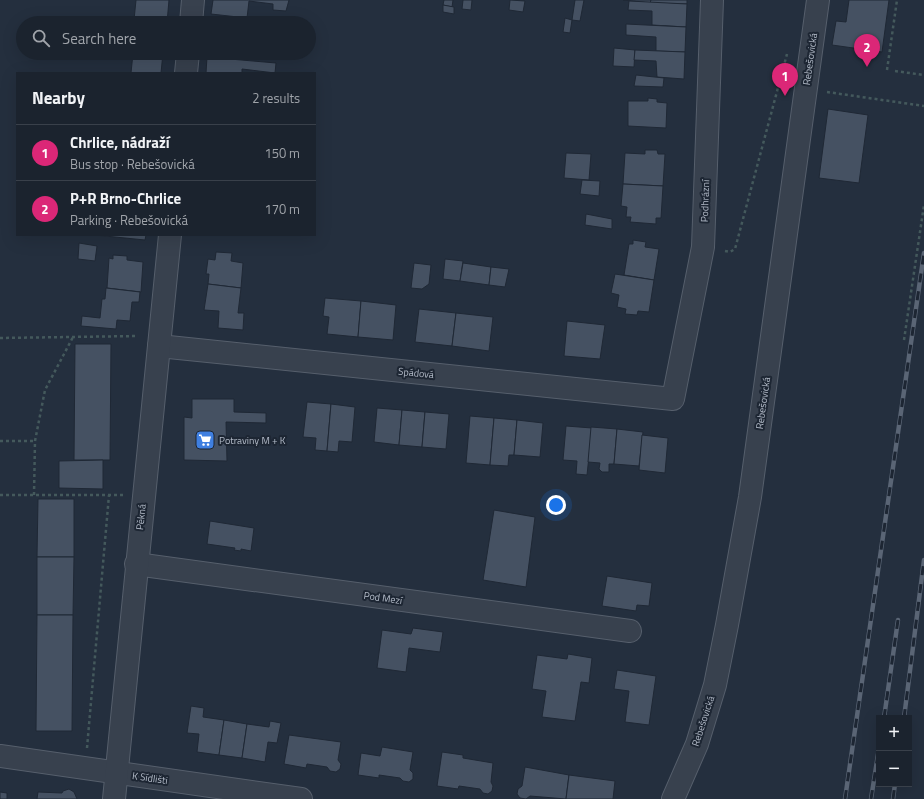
<!DOCTYPE html>
<meta charset="utf-8">
<style>
:root{--surface:#1b232e;--page:#282f3a;--text:#f1f3f6;--muted:#a0a4aa;--line:#39404a;--accent:#db2777}
body{margin:0;font-family:"Titillium Web",sans-serif;background:var(--page);color:var(--text)}
.controls{position:absolute;right:12px;bottom:12px;display:grid;overflow:hidden;border-radius:0px;box-shadow:0 4px 16px #0002}
.controls button{width:36px;height:36px;display:grid;place-items:center;padding:0;border:0;border-bottom:1px solid var(--line);background:var(--surface);color:var(--text);font:20px sans-serif}
.you{position:absolute;left:556px;top:505px;width:14px;height:14px;margin:-10px;border:3px solid #fff;border-radius:50%;background:#1a73e8;box-shadow:0 0 0 6px #1a73e833}
.badge{display:grid;place-items:center;width:26px;height:26px;border-radius:50%;background:var(--accent);color:#fff;font-size:13px;font-weight:700}
.pin{position:absolute;translate:-50% -33px;filter:drop-shadow(0 1px 2px #0008)}
.pin::after{content:'';position:absolute;top:21px;width:14px;height:12px;background:inherit;clip-path:polygon(0 0,100% 0,50% 100%)}
.list{margin:0;padding:0;list-style:none}
h2{display:flex;justify-content:space-between;align-items:center;height:52px;margin:0;padding:0 16px;font-size:17px}
h2 small{font-size:13px;font-weight:400;color:var(--muted)}
.list li{display:grid;grid-template-columns:26px 1fr auto;gap:12px;align-items:center;box-sizing:border-box;height:56px;padding:0 16px;border-top:1px solid var(--line)}
.list b{display:block;font-size:15px;white-space:nowrap}
.list p{margin:0;font-size:13px;white-space:nowrap;color:var(--muted)}
.list em{font-size:13px;font-style:normal;color:var(--muted)}
.icon{flex:none;width:22px;height:22px;fill:none;stroke:currentColor;stroke-width:2;stroke-linecap:round;stroke-linejoin:round}
.map{position:relative;flex:none;width:924px;height:799px;overflow:hidden}
.search{position:absolute;background:var(--surface);box-shadow:0 4px 16px #0002;left:16px;top:16px;width:300px;height:44px;display:flex;align-items:center;gap:10px;box-sizing:border-box;padding:0 14px;border-radius:22px;color:var(--muted);font-size:15px}
.panel{position:absolute;background:var(--surface);box-shadow:0 4px 16px #0002;left:16px;top:72px;width:300px;height:164px;border-radius:0px}
.map>svg:first-child{display:block}
.building{fill:#455162;stroke:#1f2835}
.lines{fill:none;stroke-linecap:round;stroke-linejoin:round}
.minor-casing{stroke:#565f6c;stroke-width:24}
.path{stroke:#44595c;stroke-width:2.5;stroke-dasharray:3 3;stroke-linecap:butt}
.minor{stroke:#38414e;stroke-width:22}
.rail-casing{stroke:#5a6575;stroke-width:4.5}
.rail{stroke:#1d2633;stroke-width:3;stroke-dasharray:9;stroke-linecap:butt}
.labels{text-anchor:middle;dominant-baseline:central;stroke-width:4;stroke-linejoin:round;paint-order:stroke}
.street-label{font-size:10px;fill:#b4bcc9;stroke:#1d2633}
.poi-label{font-size:10px;fill:#b4bcc9;stroke:#1d2633;text-anchor:start}
</style>
<div class="map">
<svg width="924" height="799" viewBox="0 0 924 799">
<rect width="100%" height="100%" fill="#242f3e"/>
<g class="building">
<path d="M136,0h33l-2,23 -33,-3z"/>
<path d="M213,0h76l-3,11 -13,-1v-6l-24,-3 -2,17 -36,-4z"/>
<path d="M444,0h9l-1,7 -9,-2z"/>
<path d="M463,0h9l-1,10 -9,-1z"/>
<path d="M510,0l15,1 -2,11 -14,-2z"/>
<path d="M575,0h9l-4,21 -8,-1z"/>
<path d="M623,0h28l-1,3z"/>
<path d="M651,0h36v4l-37,-1z"/>
<path d="M849,0h40l-7,52 -50,-7 4,-24 10,1z"/>
<path d="M629,1l58,3 -1,23 -34,-2v-14l-24,-1z"/>
<path d="M443,5l11,2v7l-11,-2z"/>
<path d="M565,18l7,2 -2,13 -7,-1z"/>
<path d="M626,24l60,3 -1,25 -29,-1v-14l-30,-2z"/>
<path d="M614,48l21,2 -1,17 -21,-1z"/>
<path d="M635,50l50,2 -1,27 -27,-2 -1,-16 -22,-1z"/>
<path d="M133,53h30l-2,20h-30z"/>
<path d="M207,53h35l-1,7 -34,-3z"/>
<path d="M207,57l69,6 -1,10 -33,-4v4h-36z"/>
<path d="M636,75l28,3 -1,9 -29,-1z"/>
<path d="M648,98l9,1v3l10,1 -1,25 -38,-2v-25h20z"/>
<path d="M828,109l40,6 -9,68 -40,-5z"/>
<path d="M645,150h12l1,4h7l-2,32 -40,-2 2,-31 20,1z"/>
<path d="M566,153l25,1 -2,26 -25,-2z"/>
<path d="M582,180l18,1 -1,15 -19,-2z"/>
<path d="M623,184l40,2 -2,32h-5v6l-26,-2 1,-5h-5l1,-10 -6,-1z"/>
<path d="M586,214l26,5v10l-27,-4z"/>
<path d="M95,235h51l-1,5z"/>
<path d="M633,240l13,2 -1,5 14,2 -5,31 -30,-5 5,-31h4z"/>
<path d="M79,243l18,3 -2,15 -17,-2z"/>
<path d="M216,252l16,1 -1,8 12,2 -2,25 -33,-4 1,-10h-3l2,-15 7,1z"/>
<path d="M113,255l14,1v4l16,2 -2,30 -34,-4 2,-30 4,1z"/>
<path d="M445,259l18,2 -3,20 -17,-2z"/>
<path d="M414,263l17,2 -2,19 -7,5 -11,-1z"/>
<path d="M463,263l28,4 -2,18 -29,-4z"/>
<path d="M491,267l18,2 -4,18 -16,-2z"/>
<path d="M615,274l39,6 -5,32 -11,-1 -1,4 -12,-1 1,-5 -9,-2 2,-12 -8,-2z"/>
<path d="M208,284l33,4 -3,25h6l-1,17 -25,-2 1,-17 -15,-1z"/>
<path d="M106,288l34,4 -1,10h-7l-2,19 -13,-1 -1,9 -35,-3 1,-10 18,2 2,-19h3z"/>
<path d="M325,298l36,3 -3,36 -31,-3 2,-17 -6,-1z"/>
<path d="M361,301l35,4 -3,35 -35,-3z"/>
<path d="M419,309l37,4 -4,33 -37,-4z"/>
<path d="M456,313l37,4 -4,34 -37,-5z"/>
<path d="M567,321l38,4 -5,34 -36,-3z"/>
<path d="M75,344h36l-1,116h-36z"/>
<path d="M192,399h42v13l32,1v10l-40,-1 1,39 -43,-1v-43l8,1z"/>
<path d="M307,402l24,2 -4,47 -12,-1 1,-12 -13,-1z"/>
<path d="M331,404l24,3 -3,35 -13,-1 -1,11 -11,-1z"/>
<path d="M377,408l25,2 -3,35 -25,-3z"/>
<path d="M402,410l23,2 -3,35 -23,-2z"/>
<path d="M425,412l24,2 -3,35 -24,-2z"/>
<path d="M470,416l24,2 -4,47 -24,-2z"/>
<path d="M494,418l23,2 -3,35h-5l-1,11 -18,-1z"/>
<path d="M517,420l26,3 -3,34 -26,-2z"/>
<path d="M566,426l26,2 -5,47 -11,-1 1,-13 -14,-1z"/>
<path d="M591,427l26,2 -3,35h-5v8h-7l-3,-3 1,-6 -12,-1z"/>
<path d="M617,429l26,3 -4,34 -25,-2z"/>
<path d="M642,435l26,3 -3,35 -26,-3z"/>
<path d="M103,460v29l-44,-1v-27z"/>
<path d="M38,499h36v58h-37z"/>
<path d="M494,510l41,7 -9,70 -43,-7z"/>
<path d="M210,521l44,7 -3,23 -10,-2v2l-7,-1 1,-2 -28,-4z"/>
<path d="M37,557h37l-1,58h-36z"/>
<path d="M607,576l45,7 -3,23 -12,-1 -1,6 -34,-5z"/>
<path d="M37,615h36l-1,116h-36z"/>
<path d="M413,628l30,4 -3,20 -31,-4 -3,24 -29,-4 5,-38 29,4z"/>
<path d="M568,654l24,4 -3,25 -8,-1 -6,39 -33,-4 4,-26 -14,-2 5,-34 30,4z"/>
<path d="M617,670l39,6 -7,49 -24,-3 4,-31 -15,-2z"/>
<path d="M191,706l13,2 -1,9 21,3 -5,35 -22,-3 2,-18 -12,-1z"/>
<path d="M224,720l23,4 -5,34 -23,-3z"/>
<path d="M270,721l11,2 -4,20 -9,-1 -3,20 -23,-4 5,-34 22,3z"/>
<path d="M289,735l52,7 -3,18 3,4 -1,5 -4,3 -6,-1 -3,-4 -20,-3 -1,4 -22,-4z"/>
<path d="M382,747l31,5 -3,18 3,3v6l-4,3 -6,-1 -3,-3 -21,-3v3l-21,-3 3,-22 19,3z"/>
<path d="M442,752l21,3v3l30,5 -2,19 2,4 -1,5 -4,3 -5,-1 -3,-4 -21,-3 -1,3 -21,-3z"/>
<path d="M525,767l44,8 -3,24 -36,-3 -4,3 -6,-1 -3,-4 1,-5 4,-3z"/>
<path d="M569,775l46,6 -2,18h-47z"/>
<path d="M69,789l5,3 3,7h-40l1,-7 24,1 1,-2z"/>
<path d="M0,792l7,1v6h-7z"/>
</g>
<g class="lines">
<defs>
<g id="minor">
<path d="M191,23l2,-23"/>
<path d="M186,73l2,-20"/>
<path d="M159,346l514,53 30,-152 9,-247"/>
<path d="M136,564l494,67"/>
<path d="M0,756l301,43"/>
<path d="M114,799l56,-564"/>
<path d="M673,799l24,-55 18,-59 12,-60 23,-128 68,-497"/>
</g>
</defs>
<use href="#minor" class="minor-casing"/>
<g class="path">
<path d="M887,70l10,-70"/>
<path d="M895,71l29,4"/>
<path d="M827,92l97,14"/>
<path d="M725,251l5,1 5,-3 52,-195"/>
<path d="M0,338l138,-2"/>
<path d="M904,340l20,-135"/>
<path d="M0,441h35"/>
<path d="M0,495h123"/>
<path d="M34,495l1,-54 10,-51 28,-53"/>
<path d="M87,748l22,-253"/>
</g>
<use href="#minor" class="minor"/>
<defs>
<g id="rail">
<path d="M884,718l14,-98"/>
<path d="M904,718l20,-158"/>
<path d="M845,799l79,-546"/>
<path d="M871,799l8,-51"/>
<path d="M893,799l2,-15"/>
</g>
</defs>
<use href="#rail" class="rail-casing"/>
<use href="#rail" class="rail"/>
</g>
<defs>
<symbol id="supermarket-square" viewBox="-11 -11 22 22"><rect x="-9" y="-9" width="18" height="18" rx="4" fill="#3f7fe0" stroke="#1d2633"/><path d="M-6-5.5h2.5l.6 2H6L4.5 2H-2.5L-4.4-4H-6ZM-1.5 3.2a1.3 1.3 0 1 0 .1 0ZM3 3.2a1.3 1.3 0 1 0 .1 0Z" fill="#fff"/></symbol>
</defs>
<g fill-rule="evenodd">
<use href="#supermarket-square" x="194" y="429" width="22" height="22"/>
</g>
<g class="labels">
<g class="street-label">
<text transform="translate(810 59) rotate(-82)">Rebešovická</text>
<text transform="translate(705 201) rotate(-88)">Podhrázní</text>
<text transform="translate(416 373) rotate(6)">Spádová</text>
<text transform="translate(763 403) rotate(-82)">Rebešovická</text>
<text transform="translate(141 517) rotate(-84)">Pěkná</text>
<text transform="translate(383 598) rotate(8)">Pod Mezí</text>
<text transform="translate(703 721) rotate(-72)">Rebešovická</text>
<text transform="translate(150 778) rotate(8)">K Sídlišti</text>
</g>
<g class="poi-label">
<text x="219" y="440">Potraviny M + K</text>
</g>
</g>
</svg>
<div class="controls">
<button>+</button>
<button>−</button>
</div>
<div class="you"></div>
<div class="pin badge" style="left:785px;top:96px">1</div>
<div class="pin badge" style="left:867px;top:67px">2</div>
<div class="search"><svg class="icon" aria-label="search" viewBox="0 0 24 24"><circle cx="10" cy="10" r="6"/><path d="M15 15l6 6"/></svg>Search here</div>
<section class="panel">
<h2>Nearby<small>2 results</small></h2>
<ul class="list">
<li><span class="badge">1</span><div><b>Chrlice, nádraží</b><p>Bus stop · Rebešovická</p></div><em>150 m</em></li>
<li><span class="badge">2</span><div><b>P+R Brno-Chrlice</b><p>Parking · Rebešovická</p></div><em>170 m</em></li>
</ul>
</section>
</div>
